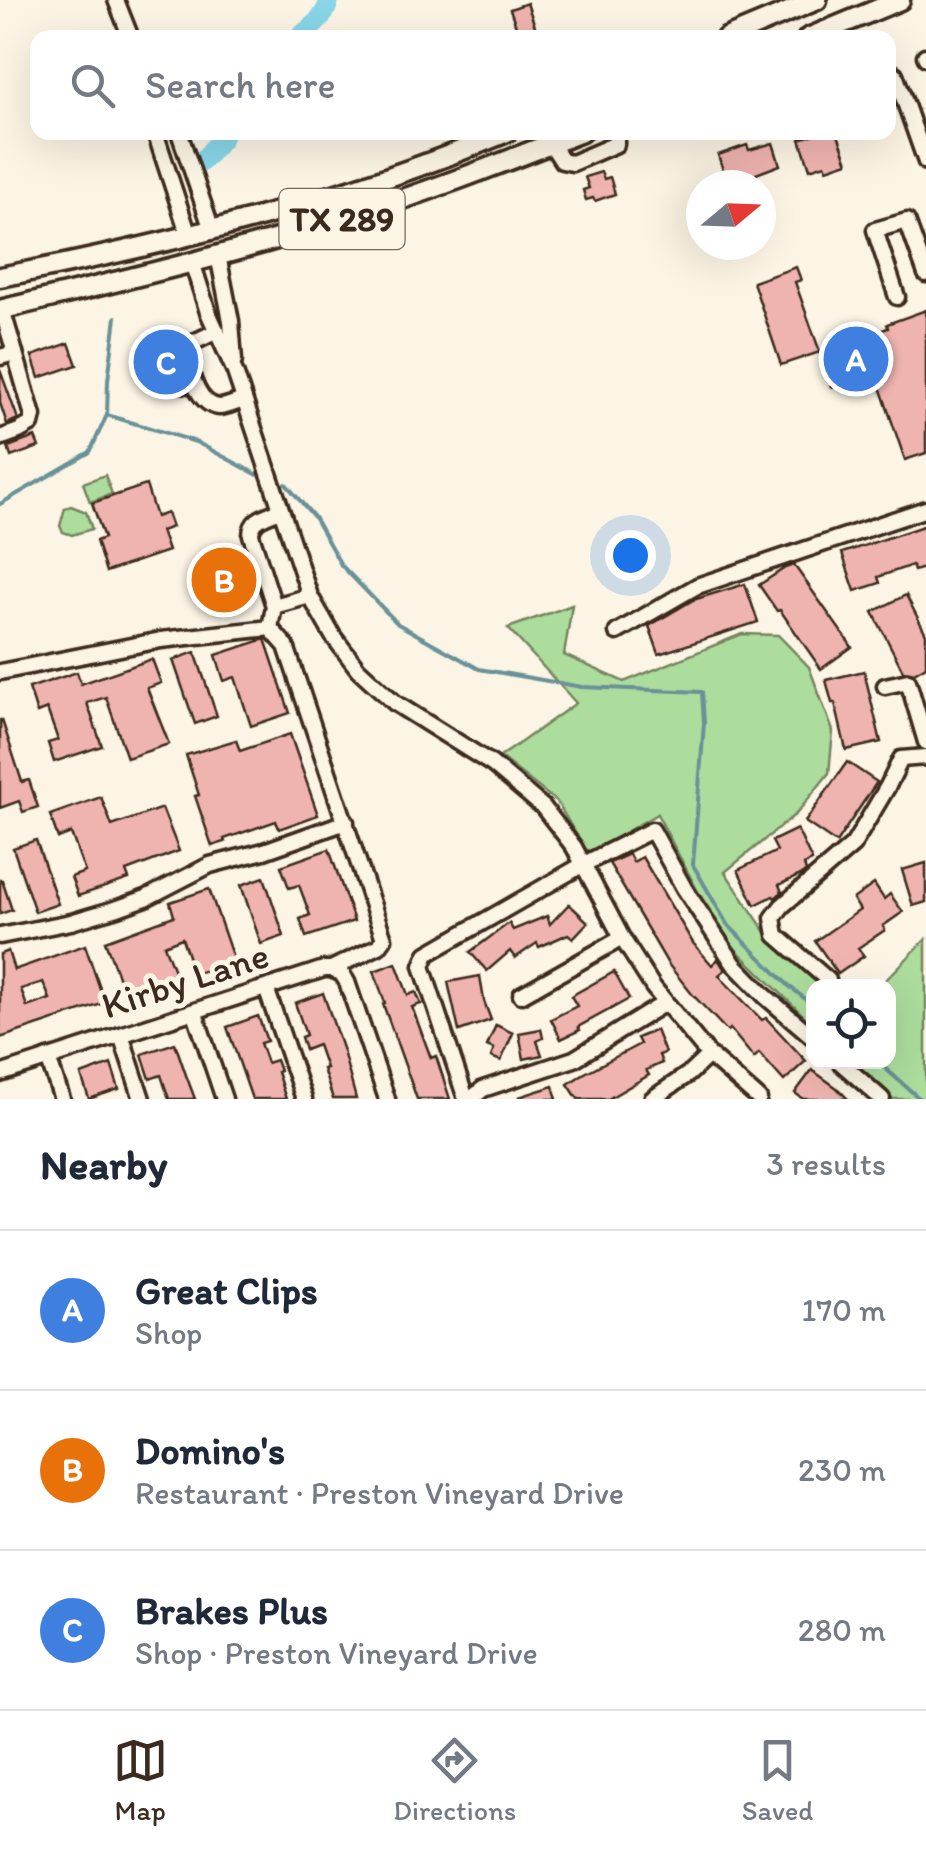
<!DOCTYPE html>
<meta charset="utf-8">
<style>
:root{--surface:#fff;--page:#f2f2f3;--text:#1f2937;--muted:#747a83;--line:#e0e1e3;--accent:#3b2a1e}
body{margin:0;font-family:Itim,sans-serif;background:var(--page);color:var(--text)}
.controls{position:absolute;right:30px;bottom:30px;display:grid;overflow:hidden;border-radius:20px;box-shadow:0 10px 40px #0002}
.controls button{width:90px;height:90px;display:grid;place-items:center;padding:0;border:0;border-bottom:2px solid var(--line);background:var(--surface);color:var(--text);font:50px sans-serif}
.compass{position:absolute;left:686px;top:170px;width:90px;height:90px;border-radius:50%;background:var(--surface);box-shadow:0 10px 40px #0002;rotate:71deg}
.you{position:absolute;left:630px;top:555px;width:35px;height:35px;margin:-25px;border:8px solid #fff;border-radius:50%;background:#1a73e8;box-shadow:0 0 0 15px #1a73e833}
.badge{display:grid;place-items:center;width:65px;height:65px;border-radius:50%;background:var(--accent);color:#fff;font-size:32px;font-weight:700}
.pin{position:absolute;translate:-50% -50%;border:5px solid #fff;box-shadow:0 2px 10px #0006}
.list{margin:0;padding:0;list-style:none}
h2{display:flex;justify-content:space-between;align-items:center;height:130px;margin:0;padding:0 40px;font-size:42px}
h2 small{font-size:32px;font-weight:400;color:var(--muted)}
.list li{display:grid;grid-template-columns:65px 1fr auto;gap:30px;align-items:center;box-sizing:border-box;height:160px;padding:0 40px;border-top:2px solid var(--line)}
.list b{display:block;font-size:38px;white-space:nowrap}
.list p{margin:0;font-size:32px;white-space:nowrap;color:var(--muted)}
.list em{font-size:32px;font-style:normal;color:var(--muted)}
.icon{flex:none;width:55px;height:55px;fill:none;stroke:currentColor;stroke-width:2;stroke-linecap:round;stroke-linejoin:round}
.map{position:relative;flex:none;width:926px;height:1099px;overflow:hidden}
.search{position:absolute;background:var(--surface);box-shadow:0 10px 40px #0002;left:30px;right:30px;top:30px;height:110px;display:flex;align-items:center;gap:25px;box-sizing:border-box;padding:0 35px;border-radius:20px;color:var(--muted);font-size:38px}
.sheet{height:610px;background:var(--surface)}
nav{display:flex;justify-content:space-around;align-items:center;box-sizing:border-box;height:140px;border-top:2px solid var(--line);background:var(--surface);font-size:28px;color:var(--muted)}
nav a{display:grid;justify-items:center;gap:5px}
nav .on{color:var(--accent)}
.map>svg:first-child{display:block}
.green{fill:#acdd9d;stroke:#74845e;stroke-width:2.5}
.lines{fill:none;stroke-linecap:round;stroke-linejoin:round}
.stream{stroke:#699197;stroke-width:4}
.river{stroke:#88d6e7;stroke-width:20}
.building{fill:#f0b4b0;stroke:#3b2a1e;stroke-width:2.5;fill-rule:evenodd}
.minor-casing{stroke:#3b2a1e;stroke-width:21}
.major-casing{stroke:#3b2a1e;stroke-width:25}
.minor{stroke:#fcf5e5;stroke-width:14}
.major{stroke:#fcf5e5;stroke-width:18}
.labels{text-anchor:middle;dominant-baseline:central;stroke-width:10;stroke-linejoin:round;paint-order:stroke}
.shield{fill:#fcf5e5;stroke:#75675a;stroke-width:2.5}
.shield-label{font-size:35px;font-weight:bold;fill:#3b2a1e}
.street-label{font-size:38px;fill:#3b2a1e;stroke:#fcf5e5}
</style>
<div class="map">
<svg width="926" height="1099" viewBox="0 0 926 1099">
<rect width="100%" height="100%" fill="#fcf5e5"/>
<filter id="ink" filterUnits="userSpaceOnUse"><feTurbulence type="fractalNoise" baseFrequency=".01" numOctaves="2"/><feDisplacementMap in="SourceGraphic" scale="20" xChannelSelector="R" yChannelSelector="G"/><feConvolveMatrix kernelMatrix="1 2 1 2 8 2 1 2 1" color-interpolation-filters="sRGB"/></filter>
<g filter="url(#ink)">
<g class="green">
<path d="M105,475l7,19 -22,8 -7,-19z"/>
<path d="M71,506l15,6 6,17 -20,6 -9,-3 -3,-6 5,-18z"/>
<path d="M572,605l-8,50 60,27 118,-48 36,1 31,32 24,64 -4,42 -32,40 -72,59 42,62 64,52h-17l-1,39 -92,-90 -64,-121 -66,38 -7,-4 -27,-46 -57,-45 76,-54 -68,-75z"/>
<path d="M926,939v160h-34l-41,-37h37v-76h-8z"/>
</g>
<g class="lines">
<g class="stream">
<path d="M107,415l89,27 62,33"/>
<path d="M286,484l28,33 27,48 57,59 81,45 103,18 120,5 2,31 -11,142 34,59 62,62 25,20"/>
<path d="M0,504l90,-52 17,-37 1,-35 8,-63"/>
<path d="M878,1062l42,37"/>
</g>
<g class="river">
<path d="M298,38c12,-9 29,-22 31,-38"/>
<path d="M201,162l20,-22 4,-8"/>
</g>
</g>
<g class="building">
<path d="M527,3l12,35h-19l-10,-29z"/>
<path d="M820,132h17l11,30 -21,7 -2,-5 -15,5 -10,-30z"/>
<path d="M773,143l7,22 -24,9 4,11h-32l-10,-30 29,-10 2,5z"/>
<path d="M601,172l3,7 6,-2 5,17 -20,7 -2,-3 -7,2 -3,-10 6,-2 -4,-11z"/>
<path d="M796,267l5,13 -6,2 25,70 -39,13 -28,-83z"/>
<path d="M926,310v143l-21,7 -30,-88 -43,15 -12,-35 68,-24 -1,-4z"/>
<path d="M167,330l15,49 6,15 -21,-2 -2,-5h-2l-17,-50z"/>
<path d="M69,343l8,22 -38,13 -7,-22z"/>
<path d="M0,370l18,49 -11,5 -7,-21z"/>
<path d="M35,437l4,10 -28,10 -3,-10z"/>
<path d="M146,485l10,32 11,-4 5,14 -11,4 7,20 -62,21 -10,-31 8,-3 -12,-35z"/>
<path d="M926,525v42l-12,4 -2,-6 -34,12 2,6 -25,8 -13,-38z"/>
<path d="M794,565l58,82 -31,22 -41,-59 -3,1 -18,-26 26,-17z"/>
<path d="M238,568l5,13 -33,11 -5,-13z"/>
<path d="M745,584l13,38 -99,32 -10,-28 44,-26z"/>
<path d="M906,595l20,39v32l-12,7 -11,-2 -30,-59z"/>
<path d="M265,639l25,74 -39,13 -16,-49 -11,4 -8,-26z"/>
<path d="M195,652l22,64 -22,8 -22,-64z"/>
<path d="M152,659l9,24 -14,5 22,56 -42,14 -21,-61 -19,6 15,43 -48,16 -6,-19 10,-3 -11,-31 -10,4 -8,-25 48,-16 4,12z"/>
<path d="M864,671l17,71 -35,8 -11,-47h-3l-6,-23z"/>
<path d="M0,720h2l20,62 7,-2 9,27 -15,5 -4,-11 -19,7z"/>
<path d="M290,734l28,81 -39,14 -3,-8 -52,18 1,3 -13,4 -17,-50 4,-1 -13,-40 50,-15 4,11z"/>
<path d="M847,762l30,20 -41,61 -31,-21z"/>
<path d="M101,797l11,29 50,-18 17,43 -53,20 3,8 -51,17 -7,-19 14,-5 -14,-39 -13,5 -8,-23z"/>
<path d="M797,829l15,32 -8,4 2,6 -3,3 -24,11 3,7 -7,6 -2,-2 -18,9 -17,-35 39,-19 -5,-10z"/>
<path d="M36,840l22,64 -23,8 -22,-64z"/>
<path d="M329,849l25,72 -48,16 -6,-18 10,-4 -11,-30 -10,3 -8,-22z"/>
<path d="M629,854l4,8 9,-5 51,86 19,22 6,-6 7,11 -6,5 5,6 38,39 4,-2 40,43 -22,20 -25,-28 -5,5 -24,-29 -3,2 -35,-37 -24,-30 -59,-101z"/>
<path d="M926,863v39l-13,4 -11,-36z"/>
<path d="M264,877l20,59 -23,8 -20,-59z"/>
<path d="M0,880h2l10,30 -12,4z"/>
<path d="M874,884l10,15 6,-5 13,18 -20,14 2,4 -27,18 6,8 -26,18 -23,-33 45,-31 -7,-11z"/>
<path d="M209,889l25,72 -40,13 -12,-36 -18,7 13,34 -51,19 -21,-57 69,-25 -4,-14z"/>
<path d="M569,904l19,18 -15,16 -5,-4 -29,13 -2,-4 -22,15 -5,-7 -23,20 -17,-19 39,-29 4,7 34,-14 3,8z"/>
<path d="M85,945l20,58 -105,35v-84l8,-3 6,19zM43,982l7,17 -23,8 -6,-18z"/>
<path d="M396,963l12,32 8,-3 5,12 -9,3 19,51 5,-2 14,43h-33l-34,-95 2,-1 -11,-32z"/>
<path d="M614,972l15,27 -51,28 2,3 -19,9 -10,-20 26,-13 -6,-10z"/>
<path d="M480,976l4,25 7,19 -32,11 -11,-49z"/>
<path d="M323,993l20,58 13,48h-23l-10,-30 3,-1 -8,-23 -13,5 -4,-13 5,-2 -11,-32z"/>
<path d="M258,1016l9,25 -7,2 7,20 9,-3 4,11 -3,1 9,27h-34l-25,-72z"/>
<path d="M496,1025l17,8 -12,28 -10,-4 3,-8 -7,-3z"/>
<path d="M541,1029l2,9 -6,3 5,14 -18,4 -5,-26z"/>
<path d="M656,1030l9,23 -6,2 3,8 -16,7 3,5 -41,24h-30l-10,-15 15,-10 57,-30 -3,-6z"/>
<path d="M175,1043l11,32 9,24h-26l-8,-24 -11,4 -8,-25z"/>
<path d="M111,1064l8,25 -30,10 -8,-24z"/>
<path d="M812,1070l25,18 11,11h-45l-8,-6z"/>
<path d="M553,1086l4,13h-37l-1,-2z"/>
</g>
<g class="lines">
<defs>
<g id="minor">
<path d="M116,0l15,38"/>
<path d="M925,56l1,2"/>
<path d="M895,74l31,88"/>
<path d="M155,132l34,104"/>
<path d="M179,132l33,98"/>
<path d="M551,144l11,17 10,2 44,-19v-12"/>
<path d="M218,255l13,66 3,40"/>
<path d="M192,262l16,50 27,60 75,224 23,40 25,33 37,34 97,61 51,43 31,40 48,91 31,49 56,68 50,44"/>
<path d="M897,297l-22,-67 32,-9 19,53"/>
<path d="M217,331l-27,13 -4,6c3,18 10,55 33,57 8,0 17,-5 25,-7"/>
<path d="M0,357l15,-4 -13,-44"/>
<path d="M0,438l19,-7 12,-7 2,-8 -18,-63"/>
<path d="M274,606l36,-10"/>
<path d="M617,632l80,-46 229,-77"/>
<path d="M0,672l161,-32 109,-12"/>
<path d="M885,686l23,-5 18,61"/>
<path d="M0,936l71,-14 47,-14 28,-10 64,-33 54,-14 82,-29"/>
<path d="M331,969l11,5 5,8 40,117"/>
<path d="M828,980l-52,-45 -3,-17 9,-12 71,-61 35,-59 13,-27 25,-2"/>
<path d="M266,988l38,111"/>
<path d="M521,995l101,-57"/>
<path d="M195,1013l29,86"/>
<path d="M121,1035l21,64"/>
<path d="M48,1058l14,41"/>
<path d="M840,1062l42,37"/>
<path d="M0,1074l324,-105h7l48,-23 5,-7 -98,-293 -16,-18 4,-22 -23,-71c0,-17 16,-19 29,-25"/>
<path d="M466,1099l-44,-133 5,-12 157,-90 68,-34 32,58 50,76 31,32 49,42"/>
<path d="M471,1099l12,-10 91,-30 91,-56"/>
<path d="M652,1099l38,-26 19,-18"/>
</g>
<g id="major">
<path d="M726,38l91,-38"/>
<path d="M808,38l92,-38"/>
<path d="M0,277c172,-33 345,-77 507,-145"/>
<path d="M0,310c106,-26 213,-51 317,-83 90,-27 177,-61 264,-95"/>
</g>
</defs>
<use href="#minor" class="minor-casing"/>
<use href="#major" class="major-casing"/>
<use href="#minor" class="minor"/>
<use href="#major" class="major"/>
</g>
</g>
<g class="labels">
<rect class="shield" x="279.5" y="189" width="125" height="60" rx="8"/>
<g class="shield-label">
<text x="342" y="219">TX 289</text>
</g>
<g class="street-label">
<text transform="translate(185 980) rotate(-18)">Kirby Lane</text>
</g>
</g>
</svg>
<div class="controls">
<button><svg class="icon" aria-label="locate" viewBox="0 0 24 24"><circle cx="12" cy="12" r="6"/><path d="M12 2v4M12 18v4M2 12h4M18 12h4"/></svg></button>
</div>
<svg class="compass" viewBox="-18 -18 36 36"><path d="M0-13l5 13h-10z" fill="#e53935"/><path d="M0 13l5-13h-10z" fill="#747a83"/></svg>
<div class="you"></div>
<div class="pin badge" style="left:856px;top:359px;background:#3f7fe0">A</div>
<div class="pin badge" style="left:224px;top:580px;background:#e8710a">B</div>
<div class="pin badge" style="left:166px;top:362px;background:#3f7fe0">C</div>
<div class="search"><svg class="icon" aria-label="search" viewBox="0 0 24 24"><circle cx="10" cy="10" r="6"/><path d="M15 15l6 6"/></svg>Search here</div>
</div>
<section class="sheet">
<h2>Nearby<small>3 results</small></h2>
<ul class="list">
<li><span class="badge" style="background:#3f7fe0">A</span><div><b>Great Clips</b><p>Shop</p></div><em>170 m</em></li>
<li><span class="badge" style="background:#e8710a">B</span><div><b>Domino's</b><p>Restaurant · Preston Vineyard Drive</p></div><em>230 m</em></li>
<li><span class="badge" style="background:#3f7fe0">C</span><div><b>Brakes Plus</b><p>Shop · Preston Vineyard Drive</p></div><em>280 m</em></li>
</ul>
</section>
<nav>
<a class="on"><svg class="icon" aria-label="map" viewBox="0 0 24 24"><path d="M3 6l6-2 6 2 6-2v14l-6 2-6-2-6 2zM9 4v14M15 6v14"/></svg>Map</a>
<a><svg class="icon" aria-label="directions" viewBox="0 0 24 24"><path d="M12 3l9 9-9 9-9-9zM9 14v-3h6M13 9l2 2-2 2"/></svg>Directions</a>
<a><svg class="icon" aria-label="saved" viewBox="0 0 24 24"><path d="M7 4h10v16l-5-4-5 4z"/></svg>Saved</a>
</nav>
